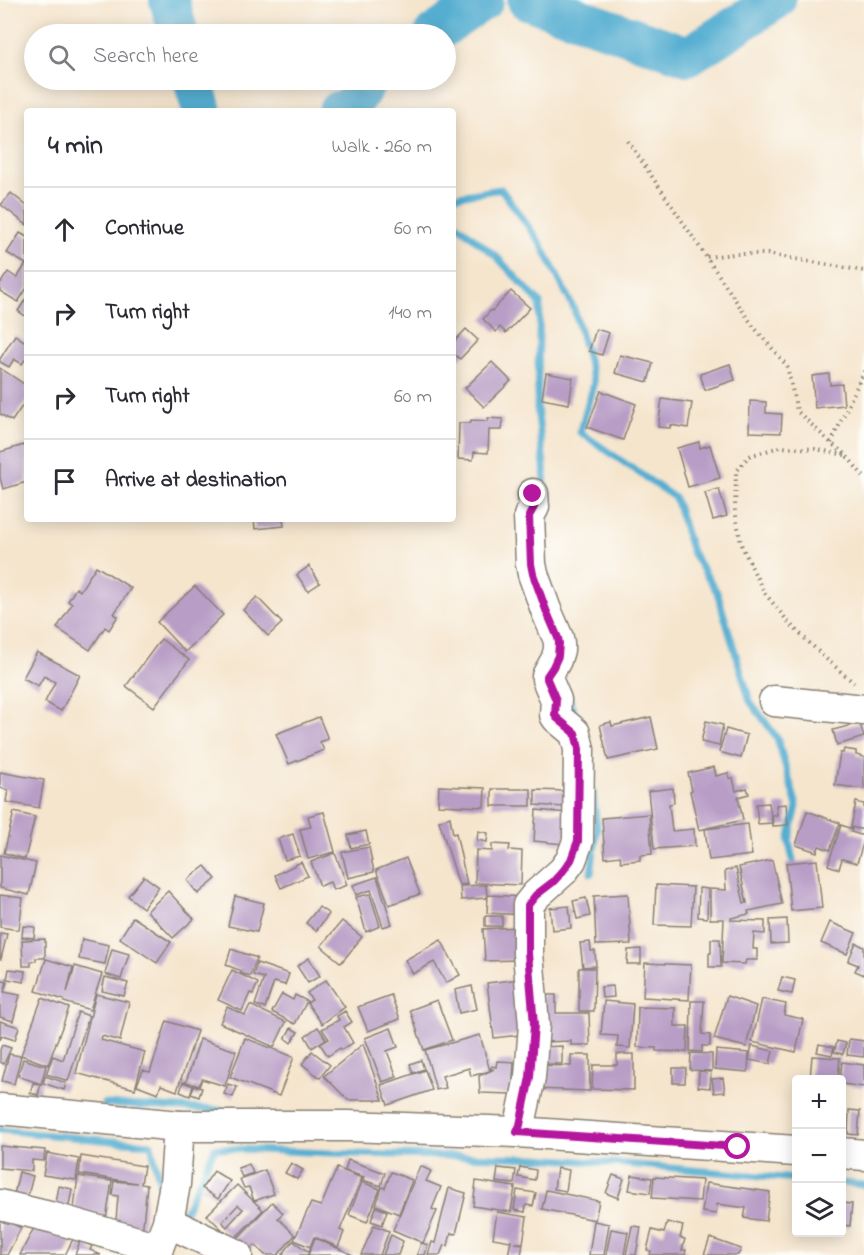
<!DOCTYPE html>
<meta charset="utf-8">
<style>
:root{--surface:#fff;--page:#f2f2f3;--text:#2b2b33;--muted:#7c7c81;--line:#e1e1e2}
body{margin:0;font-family:"Indie Flower",sans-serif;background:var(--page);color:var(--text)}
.controls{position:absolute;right:18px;bottom:18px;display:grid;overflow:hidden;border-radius:6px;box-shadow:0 3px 15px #0003}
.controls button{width:54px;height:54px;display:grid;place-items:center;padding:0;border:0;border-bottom:2px solid var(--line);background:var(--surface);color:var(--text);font:30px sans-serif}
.stop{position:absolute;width:18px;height:18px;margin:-14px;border:4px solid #b5179e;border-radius:50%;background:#fff}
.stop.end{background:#b5179e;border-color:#fff;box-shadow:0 2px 6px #0008}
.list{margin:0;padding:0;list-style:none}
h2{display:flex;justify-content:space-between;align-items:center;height:78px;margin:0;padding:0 24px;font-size:26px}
h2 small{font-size:20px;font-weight:400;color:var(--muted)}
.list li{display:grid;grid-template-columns:39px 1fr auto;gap:18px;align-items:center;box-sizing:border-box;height:84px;padding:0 24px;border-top:2px solid var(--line)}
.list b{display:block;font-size:22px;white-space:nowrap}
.list em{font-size:20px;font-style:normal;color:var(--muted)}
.icon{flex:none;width:33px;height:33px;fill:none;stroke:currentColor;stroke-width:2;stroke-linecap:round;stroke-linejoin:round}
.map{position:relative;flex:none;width:864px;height:1255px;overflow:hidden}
.search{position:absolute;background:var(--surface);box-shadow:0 3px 15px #0003;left:24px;top:24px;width:432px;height:66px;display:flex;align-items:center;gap:15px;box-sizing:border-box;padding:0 21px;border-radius:33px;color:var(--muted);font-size:22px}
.panel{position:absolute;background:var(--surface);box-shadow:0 3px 15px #0003;left:24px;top:108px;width:432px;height:414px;border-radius:6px}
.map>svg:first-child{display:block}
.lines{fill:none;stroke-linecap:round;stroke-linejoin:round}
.stream{stroke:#54aed1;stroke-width:7}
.river{stroke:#54aed1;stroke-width:40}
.building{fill:#b89dc6;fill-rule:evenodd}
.minor-casing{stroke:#888074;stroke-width:33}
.path{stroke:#888074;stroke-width:4;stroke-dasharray:1.5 4.5;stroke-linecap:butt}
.minor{stroke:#fff;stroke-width:30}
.route{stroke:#b5179e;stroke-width:8}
</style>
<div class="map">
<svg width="864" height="1255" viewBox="0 0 864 1255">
<rect width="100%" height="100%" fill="#fdfcf7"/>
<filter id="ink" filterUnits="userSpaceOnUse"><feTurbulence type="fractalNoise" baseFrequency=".0167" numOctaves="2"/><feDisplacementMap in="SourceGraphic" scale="12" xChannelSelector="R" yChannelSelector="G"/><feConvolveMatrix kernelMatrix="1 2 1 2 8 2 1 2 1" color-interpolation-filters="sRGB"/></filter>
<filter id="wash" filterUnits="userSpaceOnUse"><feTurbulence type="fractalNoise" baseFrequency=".008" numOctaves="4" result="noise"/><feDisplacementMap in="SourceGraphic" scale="24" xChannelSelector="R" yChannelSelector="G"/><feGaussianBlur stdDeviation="1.35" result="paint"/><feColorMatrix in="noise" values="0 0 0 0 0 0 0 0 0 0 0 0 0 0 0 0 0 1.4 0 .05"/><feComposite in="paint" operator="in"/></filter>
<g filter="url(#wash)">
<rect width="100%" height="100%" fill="#f5e5cd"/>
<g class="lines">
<g class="stream">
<path d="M349,109v2"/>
<path d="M453,197l48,-8 40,55 33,65 20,73 -14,50 95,66 17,54 25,40 33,109 27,37 20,68 -8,35 4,20"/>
<path d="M453,221l44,36 43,46 -3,105 7,57 1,29"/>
<path d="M545,511v43"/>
<path d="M567,691l11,32"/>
<path d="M591,873l6,-43 -4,-38"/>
<path d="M104,1104l151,8"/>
<path d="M0,1130l112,11 39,3 11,49"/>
<path d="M842,1183l22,2"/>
<path d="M182,1218l33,-70 138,6 184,4 101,7 158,14"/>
</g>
<g class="river">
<path d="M169,0l10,34"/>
<path d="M527,0l161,56 88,-56"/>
<path d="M434,34l50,-34"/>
<path d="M193,80l9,31"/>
<path d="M338,111l11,-2 19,-29"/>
</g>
</g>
<g id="blocks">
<g class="building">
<path d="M11,193l16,13v19l-26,-20z"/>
<path d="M20,233l7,4v51l-9,14 -18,-11v-7l8,-12 9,6 9,-14 -19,-11z"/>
<path d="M511,291l19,17 -24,25 -6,-6 -4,5 -13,-13 8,-9 1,1z"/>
<path d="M27,297v20l-9,-6z"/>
<path d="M466,329l12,11 -18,19 -7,-6v-10z"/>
<path d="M596,329l13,4 -7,22 -13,-4z"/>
<path d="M15,335l12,8v14l-5,7 -8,-5 -5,8 -9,-5v-3z"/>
<path d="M620,355l33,8 -5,19 -33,-9z"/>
<path d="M492,362l19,19 -27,26 -19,-19z"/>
<path d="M730,364l5,16 -30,10 -5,-16z"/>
<path d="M0,368l27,18v13l-15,22 -12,-7z"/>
<path d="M546,373l27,5 -4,26 -27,-5z"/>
<path d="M829,374l1,11 12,-1 2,21 -29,3 -3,-32z"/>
<path d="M601,391l35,13 -13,36 -36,-13z"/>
<path d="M662,399l30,4 -4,25 -18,-3v3l-12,-1z"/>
<path d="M750,401l16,1v11l16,1 -1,19 -32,-1z"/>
<path d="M488,418l15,1 -1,11h-13l-1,23 -14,-1 -1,8 -15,-1 1,-36h12v-3l17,1z"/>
<path d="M699,442l1,6 10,-3 10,33 -32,9 -11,-39z"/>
<path d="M24,445l3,10v27l-24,7 -3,-11v-26z"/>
<path d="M719,489l8,27 -14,4 -8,-27z"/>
<path d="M254,519h29l1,7 -29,3z"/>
<path d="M96,566l35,22 -17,26 4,2 -9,14 -4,-3 -15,23 -33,-22 15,-24 -4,-3 8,-13 4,3z"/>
<path d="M309,566l11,17 -12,8 -11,-16z"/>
<path d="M195,586l28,29 -38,37 -28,-30z"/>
<path d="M257,597l25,26 -14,13 -25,-26z"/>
<path d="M161,639l28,21 -35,47 -28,-21z"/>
<path d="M37,652l43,23 -19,36 -16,-9 10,-20 -11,-6 -6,10 -15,-8z"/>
<path d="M319,717l9,22 -8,3 4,8 -35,14 -13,-30z"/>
<path d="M651,717l7,32 -50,11 -8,-35 11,-3 1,4z"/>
<path d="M706,721l17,4 -4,21 -18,-4z"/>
<path d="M860,723l4,14 -27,8 -4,-15z"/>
<path d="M726,729l21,6 -6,23 -22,-6z"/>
<path d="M844,749l12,2v4l8,2v32l-29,-4 5,-32h3z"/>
<path d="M714,767l2,9 12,-3 1,5h4l3,13 11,-3 2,6 -11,3 5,23 -44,10 -9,-39 2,-1 -4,-17z"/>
<path d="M0,772l44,8 -5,28 -33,-6 2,-12 -8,-2z"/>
<path d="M439,786l46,2 -1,19 -46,-2z"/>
<path d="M673,788l1,15 -5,1 3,27 22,-2 1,17 -41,3 -6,-58z"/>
<rect x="492" y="789" width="39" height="17"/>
<path d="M535,790l30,1v16l-30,-2z"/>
<path d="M856,802l8,2v26l-13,-3z"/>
<path d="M769,803l3,20 -14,1 -2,-20z"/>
<path d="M786,804l2,21 -15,1 -1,-11h5l-1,-10z"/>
<path d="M536,810l31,3 6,32 -39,-4z"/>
<path d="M807,811l33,12 -10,27 -11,-4 -2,6 -21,-7z"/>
<path d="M14,812l21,5 -10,42 -21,-6z"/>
<path d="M324,812l11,40 -27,7 -8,-30 11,-2 -3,-11z"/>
<path d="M649,814l3,40 -12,1v5l-19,2 -1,-6 -15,2 -3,-40z"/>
<path d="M450,817l3,17 3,-1 11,51 -8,1 -20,-64z"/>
<path d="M748,824l4,31 -43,5 -4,-31z"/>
<path d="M841,825l11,4 -1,3 13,4v4l-7,23 -15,-4 -3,10 -11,-4z"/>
<path d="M366,831l3,13 -18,4 -3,-13z"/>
<path d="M478,831l10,2 -1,9 -10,-2z"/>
<path d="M293,834l7,22 -15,4 -7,-21z"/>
<path d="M492,844l18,1 -1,5 13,1 -1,34 -46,-2 1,-33 16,1z"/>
<path d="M369,847l5,25 -26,6 -6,-26z"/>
<path d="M335,853l12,32 -14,5 -3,-8 -10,4 -9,-24z"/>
<path d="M0,855l36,8 -7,32 -29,-7z"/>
<path d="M406,858l14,36 -31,11 -13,-35z"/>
<path d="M772,860l10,44 -34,7 1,3 -18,4v2l34,1v13l-11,-1 -1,16h4v11h-11l-1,4 -23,-1 2,-44h-14v-30l16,1 -1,-19 11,-3 8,35h3l-8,-36z"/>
<path d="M817,860l5,48 -31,3 -5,-48z"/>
<path d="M301,862l7,14 -27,12 -6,-13z"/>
<path d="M205,866l11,13 -18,15 -11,-14z"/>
<path d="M144,876l15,11 -16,21 -15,-12z"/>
<path d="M377,877l15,47 -9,3 -12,-37 -15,5 -3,-10z"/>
<path d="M486,885l1,13 -26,2 -1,-14z"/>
<path d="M656,885l37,2 -2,39 -37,-1z"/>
<path d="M699,888l9,1 -1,29 -9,-1z"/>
<path d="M168,891l26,28 -21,19 -26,-27z"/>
<path d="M370,894l10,32 -14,6 -10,-35z"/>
<path d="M628,894l3,50 -35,1 -2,-49z"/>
<path d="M0,895l23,3 -4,32 -19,-3z"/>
<path d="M488,895l37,2 -1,18 -37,-2z"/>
<path d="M235,896l29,7 -7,29 -29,-6z"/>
<path d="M586,898l4,18 -13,3 -4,-18z"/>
<path d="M569,906l2,22 -19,2 -2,-22z"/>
<path d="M319,907l10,7 -13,17 -10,-8z"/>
<rect x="485" y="916" width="17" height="10"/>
<path d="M133,917l38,25 -14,21 -37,-25z"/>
<path d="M787,919l1,24 -17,1 -1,-24z"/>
<path d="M342,921l20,16 -21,26 -20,-17z"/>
<path d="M830,922l26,11 -9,21 -26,-11z"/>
<path d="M23,926l12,1 -1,11 -12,-1z"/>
<path d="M518,927l2,33 -35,1 -2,-32z"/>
<path d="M0,933l7,1 -6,25h-1z"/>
<path d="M45,939v19h-9v3l-5,1v4h-8l-1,-26z"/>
<path d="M82,939l27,6 -4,19 -26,-5z"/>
<path d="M711,939h9l1,28h-12v-14h2z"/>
<path d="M441,940l19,35 -14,8 -12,-21 -21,12 -8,-14z"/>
<path d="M590,942l1,9h4l1,15 -13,1 -3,-24z"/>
<path d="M856,943l8,4v28l-9,-4 3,-6 -10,-4z"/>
<path d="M112,949l17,5 -8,25 -16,-5z"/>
<path d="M231,949l26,9 -7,18 -10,-3 2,-2 -16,-6z"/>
<path d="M641,949v15h-14l1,-14z"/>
<path d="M309,958l11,18 -12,7 -11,-17z"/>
<path d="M46,959l27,8 -6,25 8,-26 27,8 -12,36 -26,-8v-2l-28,-9z"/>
<path d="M257,963l32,11 -4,11 -11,-3 -9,26 -10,-3 9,-27 -11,-3z"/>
<path d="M645,963l46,2 -2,35 -46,-3z"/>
<path d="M579,968h16l-1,43h-15z"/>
<path d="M9,969l16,2 -1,11 -17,-3z"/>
<path d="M232,970l26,13 -5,11 -3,-1 -8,18 -24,-11z"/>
<path d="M105,977l23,6 -4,13 -22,-5z"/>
<path d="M782,977l13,3 -3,14 -14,-3z"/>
<path d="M521,979l7,55 -34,4 -7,-55z"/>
<path d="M0,980l7,2 -3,10 16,3 -7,26 -13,-4z"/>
<path d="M326,980l19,27 -23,17 -15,-21 5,-3 -5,-7z"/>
<path d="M472,986l5,23 -18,4 -4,-23z"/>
<path d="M613,986l1,11 -12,1 -1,-11z"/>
<path d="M96,994l33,8 -9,39 -18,-5 -1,4 44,12 -10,37 -59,-16z"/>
<path d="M282,994l11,6 2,-5 12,6 -12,23 -23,-12z"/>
<path d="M391,995l9,24 -32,12 -10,-24z"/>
<path d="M542,995h14v18h33l1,32h-19v-4l-28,1z"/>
<path d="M727,996l29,10 -10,41 -32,-8z"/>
<path d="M42,998l27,10 -21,57 -27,-10z"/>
<path d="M762,999l24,5 -2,11 19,4 -7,33 -44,-10z"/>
<path d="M437,1000l15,40 -28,10 -14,-40z"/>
<path d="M604,1001l29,3 -3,44 -13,-1 1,-11 -17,-1z"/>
<path d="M691,1001h13l-2,33 8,1v11h-8v6l-12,-1z"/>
<path d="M250,1005l36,17 -12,25 -54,-24 7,-16 18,8z"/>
<path d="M638,1007l37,1v18h13l-1,26 -31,-1v-3l-19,-1z"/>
<path d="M345,1011l7,11 -8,5 9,16 -12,7 -1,-2 -12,8 -8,-12 9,-5 -7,-10 17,-9 -2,-4z"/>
<path d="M78,1012l11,4 -21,65 -22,-7 7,-18 10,4z"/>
<path d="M0,1021l19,6 -4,13 -13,-4 -2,4z"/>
<path d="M167,1021l30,10 -20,60 -16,-6 -3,8 -21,-8 6,-15 7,2z"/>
<path d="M318,1027l8,12 -14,9 -7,-12z"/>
<path d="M291,1028l7,4 -7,11 -6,-5z"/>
<path d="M391,1028l7,19 -11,4 10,26 -15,5 -17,-44z"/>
<path d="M480,1035l10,36 -19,5 -2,-8 -27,8 4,12 -10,2 -11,-40z"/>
<path d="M245,1038l49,19 -15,39 -49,-19z"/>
<path d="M200,1039l36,12 -11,35 -23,-7 -3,7 -13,-4z"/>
<path d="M849,1039l15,2v16l-17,-2z"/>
<path d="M837,1041l9,2 -3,11 -9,-2z"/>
<path d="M363,1044l20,56h-35l-24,-24z"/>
<path d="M819,1044l15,3 -2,8 -15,-3z"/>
<path d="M2,1045l9,3 -7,16 -4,-2v-12z"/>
<path d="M562,1046v18h-18l-3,-17z"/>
<path d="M752,1046l21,5 -3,13 -21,-4z"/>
<path d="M716,1050l33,3 -1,19 -33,-3z"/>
<path d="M312,1051l18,14 -10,13 -18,-14z"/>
<path d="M691,1053l21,1v17l-22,-1z"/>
<path d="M9,1054l12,2 -7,28 -12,-3z"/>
<path d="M617,1054h17v36l-42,-1 1,-24h24z"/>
<path d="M571,1055h19v36l-54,-2v-24l35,1z"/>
<path d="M812,1056l28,2 -2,22 -28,-1z"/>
<path d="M23,1059l23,7 -5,18 -23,-8z"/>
<path d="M421,1060l3,9 -11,4 -3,-9z"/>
<path d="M497,1061l17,1 -2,32 -32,-1 -1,-17 15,-7 -4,1 2,-4 4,1z"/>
<path d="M842,1062l22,3v22l-22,-3v-4h-2z"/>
<path d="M673,1068h13l-1,15h-12z"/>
<path d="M425,1070l7,20 -44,15 -7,-20z"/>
<path d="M699,1071l12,1 -1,16 -12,-1z"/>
<path d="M45,1076l21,7 -2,7 -21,-7z"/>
<path d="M723,1078l2,14 -11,1 -2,-14z"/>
<path d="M183,1082l10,4 -3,10 -10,-4z"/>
<path d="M33,1083l8,1 -3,11 -8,-2z"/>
<path d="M228,1084l9,3 -4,10 -9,-3z"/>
<path d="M194,1086l8,2 -3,9 -8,-3z"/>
<path d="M849,1110l11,1 -2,24 -10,-1z"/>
<path d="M0,1146l45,4 -1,11 -12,-1v11l-32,-3z"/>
<path d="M47,1153l32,6 -3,21 -33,-5z"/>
<path d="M81,1156l63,10 -3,18 6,1 -5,50 -27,-3 3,-36 -6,-1 2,-14 23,2 -58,-9z"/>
<path d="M348,1160l37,13 -4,13 -19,-6 2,-3 -19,-6z"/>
<path d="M291,1163l12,7 -6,9 -12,-6z"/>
<path d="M249,1164l4,9 -11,4 -4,-9z"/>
<path d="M420,1166l11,5 -5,10 15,6 -9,22 5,2 -14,32 -30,-13z"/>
<path d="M520,1167l16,3 -1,10 -17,-3z"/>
<path d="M337,1168l25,10 -22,52 4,2 -6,15 -24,-10 -4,10 -16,-7 17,-37 10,3z"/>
<path d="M498,1168l18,2 -2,14 -18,-2z"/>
<path d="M557,1168l12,2 -3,21 -12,-2z"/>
<path d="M265,1170l9,24 -20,7 -5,-14 -5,1 -4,-9z"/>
<path d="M214,1171l16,10 -12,18 -16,-11z"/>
<path d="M19,1172l14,4 -8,31 -13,-3z"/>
<path d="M391,1172l21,8 -13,34 -23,-9 6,-18 3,1z"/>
<path d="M613,1175l11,4 -6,19 -12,-5z"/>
<path d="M632,1175l20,3 -2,15 -21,-3z"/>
<path d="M78,1176l34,5 -6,39 -33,-4z"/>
<path d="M654,1177l48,3 -2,21 -48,-3z"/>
<path d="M476,1181l39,6 -4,25 -38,-6z"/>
<path d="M362,1182l18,7 -13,33 -18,-7z"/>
<path d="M706,1183l64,9 -4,29 -22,-3 2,-10 -29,-4 -1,10 -14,-2z"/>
<path d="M237,1185l26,25 -30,30 -26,-25zM238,1205l5,4 -16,18 -5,-5z"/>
<path d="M59,1186l13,3 -4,22 -13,-2z"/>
<path d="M449,1188l17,5 -10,41 -5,-1 -3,13 -4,-1 -4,10h-12l4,-13 3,1z"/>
<path d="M517,1190l19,3 -3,13 -7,-1 -1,7 -11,-2z"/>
<path d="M546,1190l53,11 -4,19 -53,-11z"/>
<path d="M272,1202l11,11 -5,5 17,17 -17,20h-13l-10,-10 -9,8 -12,-11z"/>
<path d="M842,1203l10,1 -2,22 -8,-1z"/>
<path d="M376,1207l11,4 -5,14 -11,-4z"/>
<path d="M497,1212l30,5 -4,26h-8l8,1 -2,11h-13l3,-14 -18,-3z"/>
<path d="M0,1217l21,11 -14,27h-7z"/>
<path d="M594,1221l15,3 -5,31h-15z"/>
<path d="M37,1222l36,17 -8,16h-45z"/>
<path d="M667,1222l16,4 -3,12 5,1 -3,11h4l-1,5h-35l1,-4 -4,-1 5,-20 12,3z"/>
<path d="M374,1225l15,6 -9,24h-19z"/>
<path d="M632,1226l9,1 -5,28h-10z"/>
<path d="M611,1229l17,3 -4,23h-18z"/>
<path d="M391,1235l12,6 -5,14h-15z"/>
<path d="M315,1238l38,17h-45z"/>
<path d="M710,1238l31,11 -3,6h-34z"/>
<path d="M80,1241l12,5 -2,4 11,5h-26z"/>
<path d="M293,1241l16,11 -2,3h-25z"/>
<path d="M421,1243l7,2 -3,10h-8z"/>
</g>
</g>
</g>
<g filter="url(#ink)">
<use href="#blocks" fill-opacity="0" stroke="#888074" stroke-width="1.5"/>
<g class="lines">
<defs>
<g id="minor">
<path d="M774,701l90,9"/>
<path d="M0,1109l179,17h169l169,6 279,19"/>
<path d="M517,1132l3,-7 10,-48 4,-52 -6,-72v-48l8,-10 27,-24 8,-11 7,-19 1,-92 -4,-16 -18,-15 -2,-3 1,-15 -9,-21v-3l9,-16 3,-10v-7l-1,-5 -12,-28 -13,-36 -2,-10 -2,-48 5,-9 -1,-13"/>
<path d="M842,1153l22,2"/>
<path d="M0,1205l54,13 104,30"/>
<path d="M168,1222l69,33"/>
<path d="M155,1255l13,-33 7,-38 4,-58"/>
</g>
</defs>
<use href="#minor" class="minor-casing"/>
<g class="path">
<path d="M628,141l125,185 34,40 10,45 34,32 15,12 18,22"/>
<path d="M707,257l27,-3h33l97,17"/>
<path d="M831,443l33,-72"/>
<path d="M845,455l-30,-6 -35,-2 -31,9 -13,16 -1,38 6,34 22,47 27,33 33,32 31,27"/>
</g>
<use href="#minor" class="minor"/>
</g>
</g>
<g class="lines" filter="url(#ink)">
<path class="route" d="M533,494l1,13 -5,9 2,48 2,10 13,36 12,28 1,5 -1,13 -5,11 -6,9v3l9,21 -1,15 2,3 18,15 4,16 -1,92 -7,19 -8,11 -10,11 -17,13 -8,10v48l6,72 -4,52 -10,48 -3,7 221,15"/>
</g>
</svg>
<div class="controls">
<button>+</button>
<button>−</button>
<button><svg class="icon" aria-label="layers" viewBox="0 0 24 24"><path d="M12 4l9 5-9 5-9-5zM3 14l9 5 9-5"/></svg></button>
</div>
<div class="stop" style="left:738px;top:1147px"></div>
<div class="stop end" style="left:533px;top:494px"></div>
<div class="search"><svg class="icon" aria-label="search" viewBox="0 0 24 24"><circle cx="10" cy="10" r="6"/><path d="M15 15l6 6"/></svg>Search here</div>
<section class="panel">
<h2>4 min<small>Walk · 260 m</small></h2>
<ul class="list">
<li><svg class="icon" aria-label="ahead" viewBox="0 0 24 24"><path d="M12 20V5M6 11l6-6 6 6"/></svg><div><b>Continue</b></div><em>60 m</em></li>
<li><svg class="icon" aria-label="right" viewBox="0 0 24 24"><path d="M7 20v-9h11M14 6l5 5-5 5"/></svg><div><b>Turn right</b></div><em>140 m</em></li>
<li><svg class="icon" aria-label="right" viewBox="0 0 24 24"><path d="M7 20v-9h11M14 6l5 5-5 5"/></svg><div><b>Turn right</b></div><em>60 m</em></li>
<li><svg class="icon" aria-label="arrive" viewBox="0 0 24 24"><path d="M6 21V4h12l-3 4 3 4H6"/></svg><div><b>Arrive at destination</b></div></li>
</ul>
</section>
</div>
